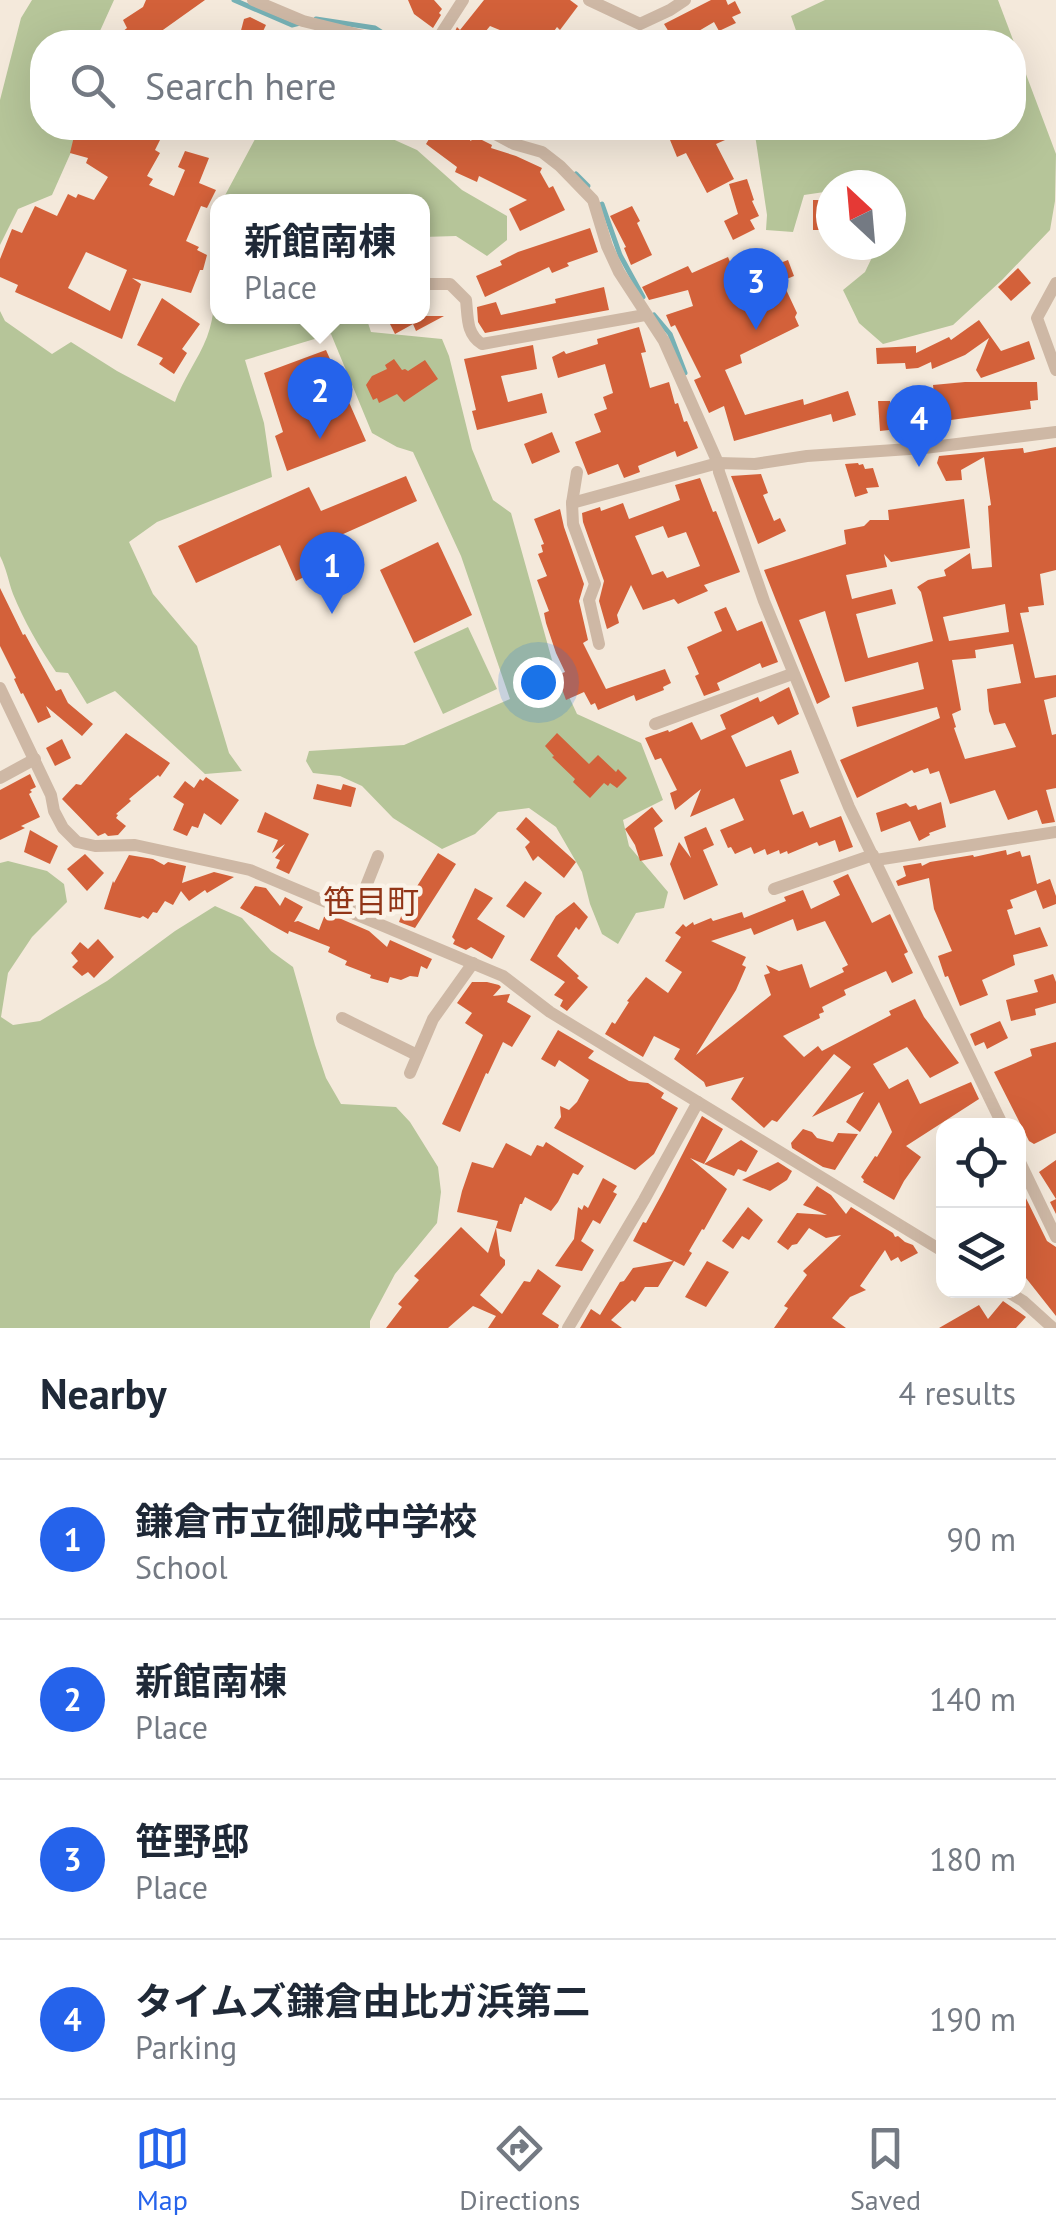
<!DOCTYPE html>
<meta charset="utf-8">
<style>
:root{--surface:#fff;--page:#f2f2f3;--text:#1f2937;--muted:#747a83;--line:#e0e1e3;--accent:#2563eb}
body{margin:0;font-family:"PT Sans","Noto Sans JP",sans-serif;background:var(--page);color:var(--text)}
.controls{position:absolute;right:30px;bottom:30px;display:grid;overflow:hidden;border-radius:20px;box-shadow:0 10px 40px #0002}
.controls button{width:90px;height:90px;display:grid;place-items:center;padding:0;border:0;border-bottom:2px solid var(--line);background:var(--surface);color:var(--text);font:50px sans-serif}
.compass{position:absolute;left:816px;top:170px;width:90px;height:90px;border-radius:50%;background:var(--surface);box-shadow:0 10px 40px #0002;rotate:334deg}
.you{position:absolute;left:538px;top:682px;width:35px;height:35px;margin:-25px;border:8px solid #fff;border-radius:50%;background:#1a73e8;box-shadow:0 0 0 15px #1a73e833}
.badge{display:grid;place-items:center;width:65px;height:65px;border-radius:50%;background:var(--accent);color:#fff;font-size:32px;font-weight:700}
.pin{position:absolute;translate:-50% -82px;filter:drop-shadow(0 2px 5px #0008)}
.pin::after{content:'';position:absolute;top:52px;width:35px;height:30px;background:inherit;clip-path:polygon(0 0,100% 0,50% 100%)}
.popup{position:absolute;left:210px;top:194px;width:220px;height:130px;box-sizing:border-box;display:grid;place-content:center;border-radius:20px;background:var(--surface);filter:drop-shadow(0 2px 8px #0005);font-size:32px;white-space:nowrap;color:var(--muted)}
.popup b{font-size:38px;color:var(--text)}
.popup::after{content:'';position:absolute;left:50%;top:100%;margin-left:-20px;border:20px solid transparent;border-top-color:var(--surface)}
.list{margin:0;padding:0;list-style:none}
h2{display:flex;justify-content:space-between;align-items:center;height:130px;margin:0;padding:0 40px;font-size:42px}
h2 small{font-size:32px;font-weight:400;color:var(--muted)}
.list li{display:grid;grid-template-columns:65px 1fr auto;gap:30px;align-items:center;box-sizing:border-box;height:160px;padding:0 40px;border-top:2px solid var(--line)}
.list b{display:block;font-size:38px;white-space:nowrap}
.list p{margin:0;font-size:32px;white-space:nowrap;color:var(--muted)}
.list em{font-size:32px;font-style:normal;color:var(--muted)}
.icon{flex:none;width:55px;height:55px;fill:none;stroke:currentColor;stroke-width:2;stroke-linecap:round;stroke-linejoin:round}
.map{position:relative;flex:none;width:1056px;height:1328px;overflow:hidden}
.search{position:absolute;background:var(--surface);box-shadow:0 10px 40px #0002;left:30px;right:30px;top:30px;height:110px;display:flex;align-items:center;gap:25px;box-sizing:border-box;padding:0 35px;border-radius:40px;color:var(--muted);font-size:38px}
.sheet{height:770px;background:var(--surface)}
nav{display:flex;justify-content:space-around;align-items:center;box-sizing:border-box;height:140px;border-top:2px solid var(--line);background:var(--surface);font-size:28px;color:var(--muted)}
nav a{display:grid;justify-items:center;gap:5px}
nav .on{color:var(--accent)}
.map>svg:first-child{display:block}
.green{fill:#b6c599}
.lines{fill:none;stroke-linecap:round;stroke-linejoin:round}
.stream{stroke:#76b1b5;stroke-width:5}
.building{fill:#d3613a;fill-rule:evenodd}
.street{stroke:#ceb8a5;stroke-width:12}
.labels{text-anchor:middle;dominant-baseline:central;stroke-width:9;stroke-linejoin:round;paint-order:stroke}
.neighbourhood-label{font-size:32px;fill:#913517;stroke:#fbf3e8}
</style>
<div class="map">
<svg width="1056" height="1328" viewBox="0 0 1056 1328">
<rect width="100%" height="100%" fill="#f4e9db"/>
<g class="green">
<path d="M32,0h82l-19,42h-53v86h43l-13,22 -20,45 -34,14 -18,36v-145l21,-82z"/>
<path d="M825,0h173l58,154 -1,47 -5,29 -48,50 -49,45 -70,19 -24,-21 -16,-33 22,-18 13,-27h13v-60h-60v6l-27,4 -11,37 -27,-2 1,-15 -13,-87h260v-86h-214l-9,-26z"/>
<path d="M261,128h107l49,22 45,40 45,26v24l-20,16 -31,-20 -33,1 -1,-35 -200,-1z"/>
<path d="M217,211l1,105 148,1 5,15 71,7 7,17 23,93 21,51 18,13 41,147 25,54 64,29 22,57 -40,20 6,26 39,46 -4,16 -28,5 -18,31 -16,-10 -12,-30 -8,-32 -26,-45 -27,-19 -31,4 -23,22 -33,15 -49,-31 -31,-32 -22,-10 -27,-3 -7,-12 3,-10 95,-6 106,-46 -49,-143 -48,-104 -16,-5 -25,-14 -41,-99 -86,26 19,63 8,54 -115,45 -28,20 24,52 44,52 32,107 13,18 -37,3 -90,-83 -28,13 -19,-31 -12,-1c-17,-25 -32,-51 -43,-78 -5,-14 -6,-24 -13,-38v-245l5,10 47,33 19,-12 46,29 58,31c8,-23 23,-42 32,-65 8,-20 9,-50 9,-72 0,-19 -8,-36 1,-54z"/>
<path d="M468,627l29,62 -54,25 -29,-62z"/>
<path d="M8,861l39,10 17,13 3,18 -35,35 -24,36 -7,44 12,8 27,-4 67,-40 68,-50 40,-25 27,12 29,33 22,16 22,78 11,33 15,26 55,3 14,15 28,45 3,25 -4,31 -42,51 -25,47v7h-370v-465z"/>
</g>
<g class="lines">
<g class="stream">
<path d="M234,0l58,25 8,-2"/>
<path d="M316,19l59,9 22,14"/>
<path d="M576,174l12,12"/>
<path d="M602,204l18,51 23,42"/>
<path d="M654,315l16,19 15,39"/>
</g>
</g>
<g class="building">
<path d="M146,0h59l-59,42h-36l17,-14 -4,-8 20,-13z"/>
<path d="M408,0h26l8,9 -3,4 2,2 -8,13 -19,-14z"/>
<path d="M484,0h86l8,6 -18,24 -3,-3 -11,15h-17l-39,-16 -13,16h-27l7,-15 3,3z"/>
<path d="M711,0h15l2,5 7,-4 6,12 -9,4 4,6 -17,8 -5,-9 -34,20h-5l-11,-18z"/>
<path d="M250,17l16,8 -8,17h-20l6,-23z"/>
<path d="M76,128h90l-11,22 5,3 -13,23 6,3 -4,6 25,11 11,-26 -7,-3 7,-16 24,7 -10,25 17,7 -9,18 -6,-2 -15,35 13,6 -2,3 10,5 -4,15h-3l-9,23 -59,-15 9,6 -19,55 -107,-47 3,-7 -18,-8v-18l12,-30 10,4 13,-27 22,10 11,-22 8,4 2,-4 16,6 14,-23 -22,-14 2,-5 -18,-5zM86,252l41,18 -17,41 -42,-23z"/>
<path d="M404,128h50l17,13 3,-5 18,9 -1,3 25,8 26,12 -2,4 9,16 4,-2 12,24 -45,21 -11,-22 18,-9 -48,-24 -2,6 -22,-10 2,-5 -31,-23 3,-5z"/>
<path d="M698,128h54l-36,16 18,35 -27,14 -21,-40 -9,4 -7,-17z"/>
<path d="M747,179l7,21 -2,1 7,15 -9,4 5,9 -22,11 -9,-19 14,-7 -9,-30z"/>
<rect x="813" y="200" width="18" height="30"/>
<path d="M632,206l8,15 -3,2 15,32 -21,10 -7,-17 2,-1 -16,-31z"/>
<path d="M590,228l8,24 -31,11 2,3 -17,7 -3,-6 -64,30 -9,-21 26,-11 -2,-4 18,-9z"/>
<path d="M728,257l9,22 51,-19 6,16 -12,5 15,32 -2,4 4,9 -59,29 2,8 -17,7 20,45 58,-16 1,6 44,-14 8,24 -23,7 -2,-8 -97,27 -10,-35 -15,7 -15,-33 7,-3 -26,-52 -4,2 -5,-12 27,-9 -5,-16 -39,10 -7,-13 46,-21 4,7z"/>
<path d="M1018,268l13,15 -20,18 -13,-14z"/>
<path d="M604,287l5,23 -124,23 -7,-11 -1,-15 19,-5 5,13 55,-12 -1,-4z"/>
<path d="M162,298l38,26 -18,25 5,4 -13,21 -15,-10 4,-6 -26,-13z"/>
<path d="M386,316h58l-28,15 -3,-7 -18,10z"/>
<path d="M979,320l22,31 28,-10 6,18 -54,19 -5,-8 13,-32 -24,17 -33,14 -1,-7 -13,6 -12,1 -1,-6 -28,1 -1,-16 40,-2v7l33,-16 2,3z"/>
<path d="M639,327l7,25 -5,1 9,35 19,-6 6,22 3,-1 6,19 3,-1 11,27 -21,9 -2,-6 -37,15 2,6 -16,6 -6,-14 -30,11 -13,-33 26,-10 -7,-18 13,-5 -4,-12 10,-4 -8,-29 -47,14 -6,-21 12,-6 2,3 32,-10 -1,-5z"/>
<path d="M533,345l4,24 -36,7 7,26 34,-9 5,20 -70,17 -5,-19 4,-1 -12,-51z"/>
<path d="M326,350l40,91 -79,30 -12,-35 8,-4 -19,-59z"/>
<path d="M394,359l8,11 3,-1 3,2 17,-11 13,19 -34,23 -7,-8 -18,9 -2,-5 -4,2 -7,-15 6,-9 15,-7 -2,-4z"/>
<path d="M965,382h72l1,18 -8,1 1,8 -80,11v3l-14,1 -4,-39z"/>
<path d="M878,401h12l1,7 15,-1 1,9 16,-1 2,20 -27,2v-8l-18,2z"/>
<path d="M552,432l8,20 -28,12 -8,-20z"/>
<path d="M1056,447v123l-16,4 4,31 -16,2 1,5 -9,1 15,65 21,-3v22l-12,3 8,35 4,-1v54l-10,2 9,32 -13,2 -5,-14 -29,10 -13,-30 -45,14 -11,-33 -9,3 -2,-6 -14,5 -2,-3 -55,28 -17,-38 100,-42 -3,-11 -80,20 -5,-20 72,-18 -6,-27 -73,20 -20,-71 -26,9 31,77 -13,7 -53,-134 82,-26 -2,-14 20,-4 6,-6h19l-1,-10 76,-11 6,49 -79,14 -7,-8 3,13 -41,8 6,24 40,-10 4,15 -40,10 12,44 65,-17 -12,-49 -4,-5 11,-7 18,-4 -2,-6 26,-17 2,16 20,-2 -4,-61 3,-1 -7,-48 -23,13 1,10 -16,1 -9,-18 2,-7 84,-8 1,5zM1005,604l4,28 -60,9 -6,-24zM1013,644l8,39 -34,6 2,22 5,14 11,-2 11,24 -51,12 -11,-31 2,-1 -4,-13 9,-4 -9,-50 24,-2 -1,-8z"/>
<path d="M858,463l1,2 4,-1 2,5 8,-1 6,19 -13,1 2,5 -13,4 -10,-33z"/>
<path d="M761,474l7,19 -5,2 11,26 6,-3 6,13 -28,13 -27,-68z"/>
<path d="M406,476l11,25 -85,38 8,20 -44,22 -16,-36 -84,38 -18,-37 131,-59 12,24z"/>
<path d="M700,478l13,34 3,-1 24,61 -36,13 4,6 -30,13 -4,-5 -31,11 -12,-25 -14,30 2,8 -12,6 -8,-28 5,-20 -21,-59 -1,-9 18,-6 1,4 22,-8 6,16 51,-19 -5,-15zM663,526l5,12 18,-6 14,34 -33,12 -4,-7 -11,4 -17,-39z"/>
<path d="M560,509l4,18 20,57 -5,17 9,39 -5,3 23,46 59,-20 6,14 -8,4 1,3 -28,11 -2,-6 -36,15 -3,-7 -4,2 -7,-13 -18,8 -9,-25 8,-3 -9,-19 -10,-30 -2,-10 5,-2 -12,-31 10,-4 -9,-22 5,-2 -2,-7 3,-1 -10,-25z"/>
<path d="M438,542l34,73 -58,28 -34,-73z"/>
<path d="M0,588l23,47 2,-1 31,57 5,-2 7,14 25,21 -11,12 -36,-30 5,11 -13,6 -15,-30 -2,1 -7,-15 2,-1 -16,-32z"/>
<path d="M726,607l11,24 25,-10 16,41 -16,6 -2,-5 -43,20 3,7 -16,6 -9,-20 4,-2 -12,-27 35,-16 -8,-19z"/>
<path d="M789,687l10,27 -21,11 -5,-9 -42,20 15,31 45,-17 8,23 -19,7 13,35 10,-4 7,17 31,-12 12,31 -14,5 -4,-12 -16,6 -2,-4 -29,12 -1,-3 -7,3 -1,-4 -12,5 -2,-6 -11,5 -3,-7 -16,7 -4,-7 -3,1 -8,-18 24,-10 -10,-22 -44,19 11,-28 -26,21 -5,-17 7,-3 -16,-32 -6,2 -10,-22 23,-8 1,2 23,-10 9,18 25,-11 -6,-14 38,-18 2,5z"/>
<path d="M126,733l44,30 -10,14 -2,-2 -29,24 2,2 -15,13 2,1 -2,3 10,8 -8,9 -10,1 -3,-3 -7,3 -36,-37 14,-15 5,1z"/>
<path d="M557,733l32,31 9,-9 18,17 2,-3 9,9 -10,10 -7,-5 -2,3 -4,-3 -14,15 -17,-16 2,-3 -23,-22 2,-1 -9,-10z"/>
<path d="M62,739l9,19 -16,8 -9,-18z"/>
<path d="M30,774l6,13 -6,3 2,2 -3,2 11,23 -19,9 4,2 -25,12v-50z"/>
<path d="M206,777l33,23 -18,25 -17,-12 -6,15 -6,-2 -5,10 -14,-6 11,-26 -11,-7 12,-16 9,7 6,-9 3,2z"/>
<path d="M317,784l24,6 2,-6 13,4 -5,19 -38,-8z"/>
<path d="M941,802l5,25 -17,6 1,2 -11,6 -9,-20 -29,11 -5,-19 30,-10 4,4 6,-2 2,5z"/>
<path d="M652,807l11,14 -9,7 9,28 -23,5 -5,-16 -10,-16z"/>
<path d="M265,812l44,22 -20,40 -13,-6 4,-8 -5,-2 10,-14 -13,9 6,-13 -21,-8z"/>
<path d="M526,817l50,45 -12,16 -26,-22 -5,5 -8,-14 5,-5 -14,-13z"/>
<path d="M706,827l8,18 -11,5 15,35 -34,15 -14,-36 9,-22 12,16 -7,-21z"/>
<path d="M30,830l28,16 -8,18 -26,-12z"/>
<path d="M1006,850l1,5 13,-4 2,6 8,-2 7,29 13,-5 6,17v8l-13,5 -7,-19 -26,10 3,8 -6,2 8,25 25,-8 8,19 -35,9 2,10 -33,15 6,15 -28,11 -12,-30 -3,1 -7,-21 14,-5 -18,-42 -5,-31 -31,8 -2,-5 10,-5 -3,-10 18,-3 1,3 8,-4 43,-7 1,2z"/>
<path d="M438,853l18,11 -41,64 -16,-6 12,-32 3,1z"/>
<path d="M85,854l19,19 -17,18 -20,-22z"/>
<path d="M129,855l24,4 11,6 4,-3 18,4 -4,17 32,-11 20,5 -27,16 -2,-3 -16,11 -8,-10 -8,14 -8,-4 -8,12 -4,-1 -5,7 -5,-3 -3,2 -36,-9 9,-28 1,2z"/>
<path d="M848,874l24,49 18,-9 18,38 -4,2 9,19 -21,10 -6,-12 -42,19 2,5 -24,12 2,5 -5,2 1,4 -37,18 21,21 14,-11 4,5 69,-36 -2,-4 26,-12 9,18 35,46 -29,15 -23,-31 -34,17 16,25 19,-10 12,25 51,-22 8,17 -73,47 15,11 -17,24 -10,19 -31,-18 1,-2 -3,-3 14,-21 2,1 15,-25 -13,-30 -19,30 -14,-10 18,-30 -52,25 39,-50 -17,-13 -57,68 -5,-2 -8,8 -33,-29 13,-22 -38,10 -2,-5 -30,-23 6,-10 -26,-13 -11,21 -38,-23 7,-12 3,2 14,-22 -2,-1 19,-24 22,16 14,-21 -17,-11 16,-24 -6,-4 8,-9 3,3 7,-5 1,3 17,-7 2,3 29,-9 2,6 42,-17 -2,-4 19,-7 8,19 29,-14 -7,-14zM793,919l4,12 28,-10 23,44 -6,3 2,4 -34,16 -8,-24 -23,7 -13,-6 4,8 -6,2 7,20 -75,60 40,-65 10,-23 -4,-2 4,-8 -35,-16 40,-13 3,7z"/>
<path d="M525,881l17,12 -18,25 -18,-12z"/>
<path d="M255,886l11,2 14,18 5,-9 18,10 -9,15 4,-1 21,9 5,-13 8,-2 37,16 18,16 3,-7 42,19 -5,10 -6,-3 -3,11 -8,-1 -9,4 -11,-3 -2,6 -18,-5 1,-3 -26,-10 2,-4 -19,-9 2,-5 -41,-16 -1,3 -48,-26z"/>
<path d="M475,888l18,10 -16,21 28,17 -13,23 -21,-12 -5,3 -13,-6 2,-4 -3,-3z"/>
<path d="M574,902l14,15 -9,13 -3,-3 -19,29 22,20 -2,2 11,9 -21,24 -7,-5 3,-6 -9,-5 11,-13 -35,-22 26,-44z"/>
<path d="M98,939l16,18 -20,21 -6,-6 -6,4 -10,-9 6,-6 -7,-8 9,-11 8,7z"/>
<path d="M1053,974l3,8v21l-21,6 1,6 -25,6 -5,-21 32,-8 -4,-12z"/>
<path d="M472,982h15l12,3 2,2 -8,9 17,-2 -3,8 24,14 -19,31 -9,-5 -15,32 -2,-1 -26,59 -18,-8 41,-89 -18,-12 7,-10 -15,-10z"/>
<path d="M1000,1021l8,17 -21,11 -3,-7 -9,4 -5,-12z"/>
<path d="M558,1030l36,21 -6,7 41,23 19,2 16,10 -3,5 17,10 -24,46 -19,16 -81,-42 7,-11 -1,-11 9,4 8,-8 12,-22 -30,-20 -4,7 -14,-8z"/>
<path d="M1056,1042v91l-22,11 -5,-3 -35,-69 38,-16 -2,-7z"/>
<path d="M702,1116l21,13 -19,35 -14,-6 37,31 -23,41 -2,-1 -13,22 3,2 -8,13 -10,-5 -16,26h-13l-10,15 -3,-2 -21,20 11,8h-42l11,-19 9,6 20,-33 4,-1 9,-13 40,-7 -40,-20 10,-19 3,1 17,-31z"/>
<path d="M803,1129l9,3 5,6 16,4 5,-9 20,1 -23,36 -12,-3 -31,-19 -1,-5z"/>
<path d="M741,1140l17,11 -12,21 -8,-3 -4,7 -30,-12z"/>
<path d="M546,1142l38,24 -6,9 -5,-2 -15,29 -7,9 -26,-14 -3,7h-2l-9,28 -15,-4 4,28 5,4v5l-25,30 22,19 22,-33 6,1 8,-13 23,17 -19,28 17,11 -1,3h-70l8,-12 -23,-10 -25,22h-62l16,-21 -4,-3 21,-24 -5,-4 47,-49 27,26 10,-32 -41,-9 5,-21 10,-29 21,6 13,-25 25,13 6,-11 6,2z"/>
<path d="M1056,1160v54l-6,-12 6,-3 -17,-27z"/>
<path d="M778,1162l14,9 -5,9 -17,11 -28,-11z"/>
<path d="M603,1178l14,8 -4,6 4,2 -17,30 -7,-4 -12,21 13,9 -12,21 -27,-5 19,-27 4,-32 4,3 2,-5 4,3z"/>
<path d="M1018,1182l29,59 9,6v69l-30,-38 -8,8z"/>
<path d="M817,1186l14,9 15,19 5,-7 42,26 2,4 3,-1 7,6 8,3 5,8 -17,9 -3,-5 -7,4 -6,-11 -25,36 6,4 -16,7 -18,21 14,10h-72l14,-20 -4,-2 23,-31 -4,-4 38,-36 -15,3 -17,-10 -12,16 -5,1 -4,5 -11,-8 20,-29 30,2 -24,-10z"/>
<path d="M748,1207l15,13 -14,20 -7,-4 -9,13 -11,-8z"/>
<path d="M707,1261l22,11 -23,35 -21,-10z"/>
<path d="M1003,1301l23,16 -10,11h-77l40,-23 9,14z"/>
</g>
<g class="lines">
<g class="street">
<path d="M253,0l50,21 69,17 7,4"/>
<path d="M589,0l51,24 30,-14 15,-10"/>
<path d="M436,42l27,-42"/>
<path d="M484,128l30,16 28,8 18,14 33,34 14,46 12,26 45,69 54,122 1,9 45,129 85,206 154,319"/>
<path d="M1056,283l-19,35 19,52"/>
<path d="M422,284h28l16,16c2,17 0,34 16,44l163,-29"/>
<path d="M577,472l-5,31 1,21 22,60 -6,16 10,44"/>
<path d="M572,503l146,-40 37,1 52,-8 117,-8 132,-16"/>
<path d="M0,688l51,107 3,16 9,17 14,14 18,4 40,-1 115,25 253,106 47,36 394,240"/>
<path d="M655,724l137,-50"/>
<path d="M0,778l35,-19"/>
<path d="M876,860l180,-28"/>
<path d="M774,889l99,-34"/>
<path d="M355,914l23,-58"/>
<path d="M342,1018l75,37"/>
<path d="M410,1073l23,-54 40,-56"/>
<path d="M1018,1158l38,79"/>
<path d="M1005,1290l18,11 30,27"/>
<path d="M568,1328l76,-128 54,-98"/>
</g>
</g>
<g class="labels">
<g class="neighbourhood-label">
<text x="371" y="901">笹目町</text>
</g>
</g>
</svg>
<div class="controls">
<button><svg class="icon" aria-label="locate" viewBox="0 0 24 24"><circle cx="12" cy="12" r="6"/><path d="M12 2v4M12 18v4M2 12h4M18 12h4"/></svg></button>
<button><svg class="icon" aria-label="layers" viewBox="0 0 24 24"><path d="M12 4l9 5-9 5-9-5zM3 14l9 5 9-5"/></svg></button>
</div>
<svg class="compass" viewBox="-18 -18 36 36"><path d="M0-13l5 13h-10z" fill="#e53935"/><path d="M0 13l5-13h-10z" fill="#747a83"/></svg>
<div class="you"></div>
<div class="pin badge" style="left:332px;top:614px">1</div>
<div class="pin badge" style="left:320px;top:439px">2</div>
<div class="popup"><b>新館南棟</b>Place</div>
<div class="pin badge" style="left:756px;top:330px">3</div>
<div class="pin badge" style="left:919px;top:467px">4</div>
<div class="search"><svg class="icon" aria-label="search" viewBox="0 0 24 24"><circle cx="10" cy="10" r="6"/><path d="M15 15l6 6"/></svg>Search here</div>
</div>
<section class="sheet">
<h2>Nearby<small>4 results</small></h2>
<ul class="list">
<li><span class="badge">1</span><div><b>鎌倉市立御成中学校</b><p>School</p></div><em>90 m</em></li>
<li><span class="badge">2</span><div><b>新館南棟</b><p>Place</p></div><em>140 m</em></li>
<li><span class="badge">3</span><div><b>笹野邸</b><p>Place</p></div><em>180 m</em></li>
<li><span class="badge">4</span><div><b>タイムズ鎌倉由比ガ浜第二</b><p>Parking</p></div><em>190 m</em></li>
</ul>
</section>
<nav>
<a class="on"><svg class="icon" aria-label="map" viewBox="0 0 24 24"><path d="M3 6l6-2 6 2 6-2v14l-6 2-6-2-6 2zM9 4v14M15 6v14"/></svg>Map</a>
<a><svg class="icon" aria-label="directions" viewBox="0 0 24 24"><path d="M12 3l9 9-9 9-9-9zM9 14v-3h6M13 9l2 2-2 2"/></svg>Directions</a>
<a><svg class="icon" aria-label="saved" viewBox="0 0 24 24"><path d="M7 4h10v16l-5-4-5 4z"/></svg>Saved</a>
</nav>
